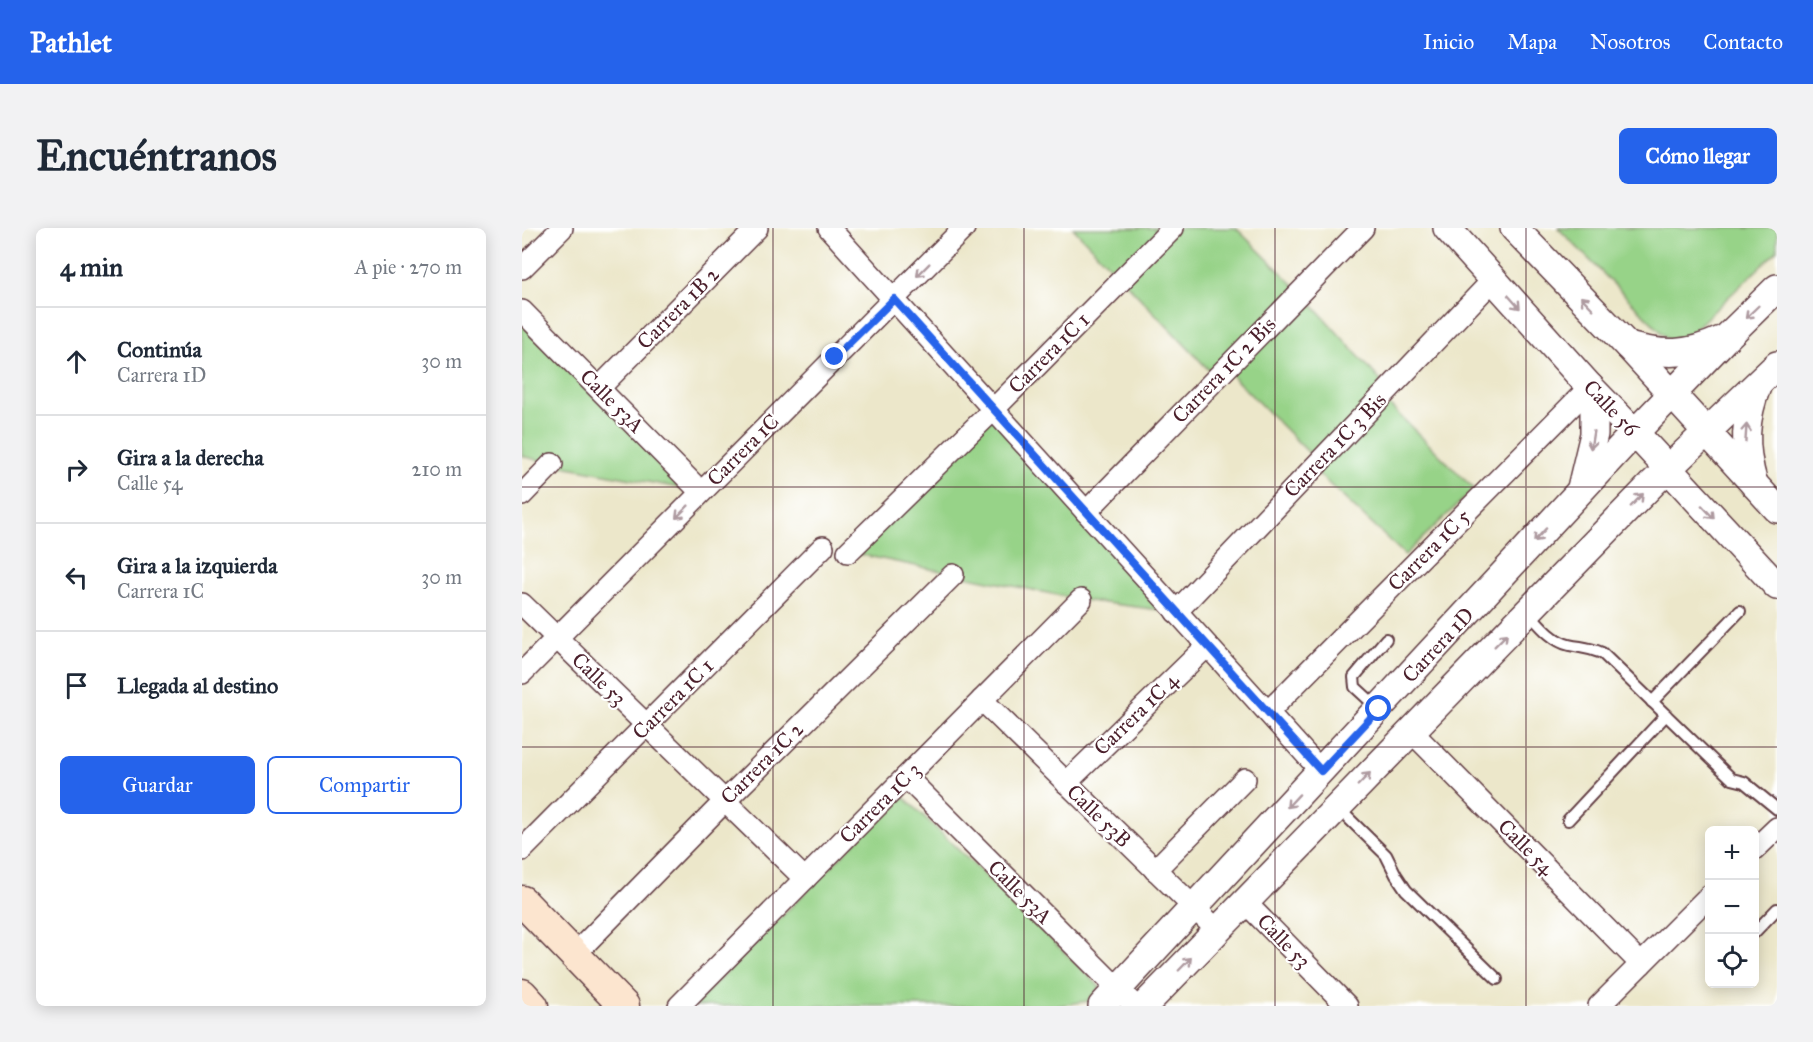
<!DOCTYPE html>
<html lang="es">
<meta charset="utf-8">
<style>
:root{--surface:#fff;--page:#f2f2f3;--text:#1f2937;--muted:#747a83;--line:#e0e1e3;--accent:#2563eb}
body{margin:0;font-family:"IM FELL Great Primer",serif;background:var(--page);color:var(--text)}
.controls{position:absolute;right:18px;bottom:18px;display:grid;overflow:hidden;border-radius:9px;box-shadow:0 3px 15px #0003}
.controls button{width:54px;height:54px;display:grid;place-items:center;padding:0;border:0;border-bottom:2px solid var(--line);background:var(--surface);color:var(--text);font:30px sans-serif}
.stop{position:absolute;width:18px;height:18px;margin:-14px;border:4px solid #2563eb;border-radius:50%;background:#fff}
.stop.end{background:#2563eb;border-color:#fff;box-shadow:0 2px 6px #0008}
.list{margin:0;padding:0;list-style:none}
h2{display:flex;justify-content:space-between;align-items:center;height:78px;margin:0;padding:0 24px;font-size:26px}
h2 small{font-size:20px;font-weight:400;color:var(--muted)}
.list li{display:grid;grid-template-columns:39px 1fr auto;gap:18px;align-items:center;box-sizing:border-box;height:108px;padding:0 24px;border-top:2px solid var(--line)}
.list b{display:block;font-size:22px;white-space:nowrap}
.list p{margin:0;font-size:20px;white-space:nowrap;color:var(--muted)}
.list em{font-size:20px;font-style:normal;color:var(--muted)}
.actions{display:flex;gap:12px;padding:18px 24px}
.actions a{flex:1;padding:14px 0;border:2px solid var(--accent);border-radius:9px;text-align:center;font-size:21px;color:var(--accent)}
.actions .main{background:var(--accent);color:#fff}
.icon{flex:none;width:33px;height:33px;fill:none;stroke:currentColor;stroke-width:2;stroke-linecap:round;stroke-linejoin:round}
.map{position:relative;flex:none;width:1255px;height:778px;overflow:hidden;border-radius:9px}
header{display:flex;align-items:center;gap:36px;box-sizing:border-box;height:84px;padding:0 30px;background:var(--accent);color:#fff}
header strong{font-size:28px}
nav{display:flex;gap:33px;margin-inline-start:auto;font-size:21px}
.intro{display:flex;align-items:center;justify-content:space-between;box-sizing:border-box;height:144px;padding:0 36px}
h1{margin:0;font-size:42px}
.button{padding:15px 27px;border-radius:9px;background:var(--accent);color:#fff;font-size:21px;font-weight:700}
main{display:flex;gap:36px;padding:0 36px}
aside{flex:1;background:var(--surface);border-radius:9px;box-shadow:0 3px 15px #0003}
.map>svg:first-child{display:block}
.green{fill:#97d388;stroke:#70795a;stroke-width:1.5}
.lines{fill:none;stroke-linecap:round;stroke-linejoin:round}
.service-casing{stroke:#623d43;stroke-width:14}
.minor-casing{stroke:#623d43;stroke-width:24}
.tertiary-casing{stroke:#623d43;stroke-width:30}
.secondary-casing{stroke:#623d43;stroke-width:33}
.service{stroke:#fff;stroke-width:10}
.minor{stroke:#fff;stroke-width:21}
.tertiary{stroke:#fff;stroke-width:27}
.secondary{stroke:#fce5cf;stroke-width:30}
.oneway{stroke:#ae9aa0}
.route{stroke:#2563eb;stroke-width:8}
.grid{fill:none;stroke:#4a1f2b;stroke-width:1.5;stroke-opacity:0.55}
.labels{text-anchor:middle;dominant-baseline:central;stroke-width:4.5;stroke-linejoin:round;paint-order:stroke}
.street-label{font-size:21px;fill:#4a1f2b;stroke:#fff}
</style>
<header>
<strong>Pathlet</strong>
<nav><a>Inicio</a><a>Mapa</a><a>Nosotros</a><a>Contacto</a></nav>
</header>
<div class="intro"><h1>Encuéntranos</h1><a class="button">Cómo llegar</a></div>
<main>
<aside>
<h2>4 min<small>A pie · 270 m</small></h2>
<ul class="list">
<li><svg class="icon" aria-label="ahead" viewBox="0 0 24 24"><path d="M12 20V5M6 11l6-6 6 6"/></svg><div><b>Continúa</b><p>Carrera 1D</p></div><em>30 m</em></li>
<li><svg class="icon" aria-label="right" viewBox="0 0 24 24"><path d="M7 20v-9h11M14 6l5 5-5 5"/></svg><div><b>Gira a la derecha</b><p>Calle 54</p></div><em>210 m</em></li>
<li><svg class="icon" aria-label="left" viewBox="0 0 24 24"><path d="M17 20v-9H6M10 6l-5 5 5 5"/></svg><div><b>Gira a la izquierda</b><p>Carrera 1C</p></div><em>30 m</em></li>
<li><svg class="icon" aria-label="arrive" viewBox="0 0 24 24"><path d="M6 21V4h12l-3 4 3 4H6"/></svg><div><b>Llegada al destino</b></div></li>
</ul>
<div class="actions"><a class="main">Guardar</a><a>Compartir</a></div>
</aside>
<div class="map">
<svg width="1255" height="778" viewBox="0 0 1255 778">
<rect width="100%" height="100%" fill="#fff"/>
<filter id="ink" filterUnits="userSpaceOnUse"><feTurbulence type="fractalNoise" baseFrequency=".0167" numOctaves="2"/><feDisplacementMap in="SourceGraphic" scale="12" xChannelSelector="R" yChannelSelector="G"/><feConvolveMatrix kernelMatrix="1 2 1 2 8 2 1 2 1" color-interpolation-filters="sRGB"/></filter>
<filter id="wash" filterUnits="userSpaceOnUse"><feTurbulence type="fractalNoise" baseFrequency=".008" numOctaves="4" result="noise"/><feDisplacementMap in="SourceGraphic" scale="24" xChannelSelector="R" yChannelSelector="G"/><feGaussianBlur stdDeviation="1.35" result="paint"/><feColorMatrix in="noise" values="0 0 0 0 0 0 0 0 0 0 0 0 0 0 0 0 0 1.4 0 .05"/><feComposite in="paint" operator="in"/></filter>
<g filter="url(#wash)">
<rect width="100%" height="100%" fill="#ece7ca"/>
<g class="green">
<path d="M551,0h163l65,64 87,97 -7,8 93,92 -69,66 -93,-87 6,-6 -99,-99 -10,7z"/>
<path d="M1036,0h219v23l-101,96z"/>
<path d="M0,83l179,181 -149,-28 -30,-8z"/>
<path d="M471,182l183,202 -95,-12 -233,-48z"/>
<path d="M380,567l198,192 -12,14 -31,5h-364z"/>
</g>
</g>
<g filter="url(#ink)">
<g class="lines">
<defs>
<g id="service">
<path d="M1006,384c11,12 24,29 41,33 14,3 19,2 33,8l130,126 12,3 33,27"/>
<path d="M1130,474l88,-91"/>
<path d="M857,481l-24,-22 -1,-10 32,-38"/>
<path d="M815,579l49,48 10,20 10,15 91,89"/>
<path d="M1046,592l98,-105"/>
<path d="M1232,705l23,-24"/>
</g>
<g id="minor">
<path d="M307,0l492,543"/>
<path d="M0,40l40,-40"/>
<path d="M0,83l179,181"/>
<path d="M77,160l158,-160"/>
<path d="M0,267l30,-31"/>
<path d="M564,284l277,-284"/>
<path d="M326,324l145,-142 180,-182"/>
<path d="M0,376l283,275"/>
<path d="M654,384l318,-333"/>
<path d="M0,445l442,-445"/>
<path d="M460,472l235,230"/>
<path d="M746,484l322,-325"/>
<path d="M889,503l230,233"/>
<path d="M384,549l229,229"/>
<path d="M544,555l141,-137"/>
<path d="M0,622l301,-303"/>
<path d="M1232,622l23,-22"/>
<path d="M633,642l90,-91"/>
<path d="M723,674l102,104"/>
<path d="M52,727l151,-154 228,-226"/>
<path d="M157,778l402,-406"/>
<path d="M1077,778l111,-111"/>
</g>
<g id="tertiary">
<path d="M925,0l143,159 45,46 142,153"/>
<path d="M992,0l114,118 149,163"/>
<path d="M1106,118c34,9 60,10 93,-6"/>
<path d="M1232,256c-11,-37 -10,-65 4,-100"/>
<path d="M1059,260l13,-54v-23l-4,-24"/>
<path d="M580,778l519,-559 106,-110 50,-49"/>
<path d="M622,778l509,-523 124,-118"/>
</g>
<g id="secondary">
<path d="M0,673l102,105"/>
<path d="M0,766l11,12"/>
</g>
</defs>
<use href="#service" class="service-casing"/>
<use href="#minor" class="minor-casing"/>
<use href="#tertiary" class="tertiary-casing"/>
<use href="#secondary" class="secondary-casing"/>
<use href="#service" class="service"/>
<use href="#minor" class="minor"/>
<use href="#tertiary" class="tertiary"/>
<use href="#secondary" class="secondary"/>
</g>
<defs><path id="oneway-shaft" d="M-6 0H5M1.5-3L5.5 0L1.5 3" fill="none" stroke-width="1.6" stroke-linecap="round" stroke-linejoin="round" transform="scale(1.5)"/></defs>
<g class="oneway">
<use href="#oneway-shaft" transform="translate(401 42) rotate(135)"/>
<use href="#oneway-shaft" transform="translate(992 74) rotate(48)"/>
<use href="#oneway-shaft" transform="translate(1065 75) rotate(-134)"/>
<use href="#oneway-shaft" transform="translate(1230 84) rotate(136)"/>
<use href="#oneway-shaft" transform="translate(1224 205) rotate(-86)"/>
<use href="#oneway-shaft" transform="translate(1070 212) rotate(99)"/>
<use href="#oneway-shaft" transform="translate(1115 272) rotate(-46)"/>
<use href="#oneway-shaft" transform="translate(160 284) rotate(135)"/>
<use href="#oneway-shaft" transform="translate(1186 284) rotate(47)"/>
<use href="#oneway-shaft" transform="translate(1018 307) rotate(133)"/>
<use href="#oneway-shaft" transform="translate(979 412) rotate(-45)"/>
<use href="#oneway-shaft" transform="translate(842 551) rotate(-46)"/>
<use href="#oneway-shaft" transform="translate(771 573) rotate(133)"/>
<use href="#oneway-shaft" transform="translate(663 736) rotate(-46)"/>
</g>
</g>
<g class="lines" filter="url(#ink)">
<path class="route" d="M313,129l59,-58 427,472 58,-62"/>
</g>
<path class="grid" d="M251,0v778M502,0v778M753,0v778M1004,0v778M0,259h1255M0,519h1255"/>
<g class="labels">
<g class="street-label">
<text transform="translate(156 80) rotate(-45)">Carrera 1B 2</text>
<text transform="translate(527 125) rotate(-45)">Carrera 1C 1</text>
<text transform="translate(702 142) rotate(-46)">Carrera 1C 2 Bis</text>
<text transform="translate(90 173) rotate(45)">Calle 53A</text>
<text transform="translate(1089 180) rotate(46)">Calle 56</text>
<text transform="translate(813 217) rotate(-46)">Carrera 1C 3 Bis</text>
<text transform="translate(221 222) rotate(-45)">Carrera 1C</text>
<text transform="translate(907 322) rotate(-45)">Carrera 1C 5</text>
<text transform="translate(916 417) rotate(-47)">Carrera 1D</text>
<text transform="translate(77 451) rotate(44)">Calle 53</text>
<text transform="translate(151 471) rotate(-45)">Carrera 1C 1</text>
<text transform="translate(614 486) rotate(-44)">Carrera 1C 4</text>
<text transform="translate(240 535) rotate(-45)">Carrera 1C 2</text>
<text transform="translate(358 575) rotate(-45)">Carrera 1C 3</text>
<text transform="translate(577 588) rotate(44)">Calle 53B</text>
<text transform="translate(1004 619) rotate(45)">Calle 54</text>
<text transform="translate(498 664) rotate(45)">Calle 53A</text>
<text transform="translate(762 713) rotate(46)">Calle 53</text>
</g>
</g>
</svg>
<div class="controls">
<button>+</button>
<button>−</button>
<button><svg class="icon" aria-label="locate" viewBox="0 0 24 24"><circle cx="12" cy="12" r="6"/><path d="M12 2v4M12 18v4M2 12h4M18 12h4"/></svg></button>
</div>
<div class="stop" style="left:857px;top:481px"></div>
<div class="stop end" style="left:313px;top:129px"></div>
</div>
</main>
